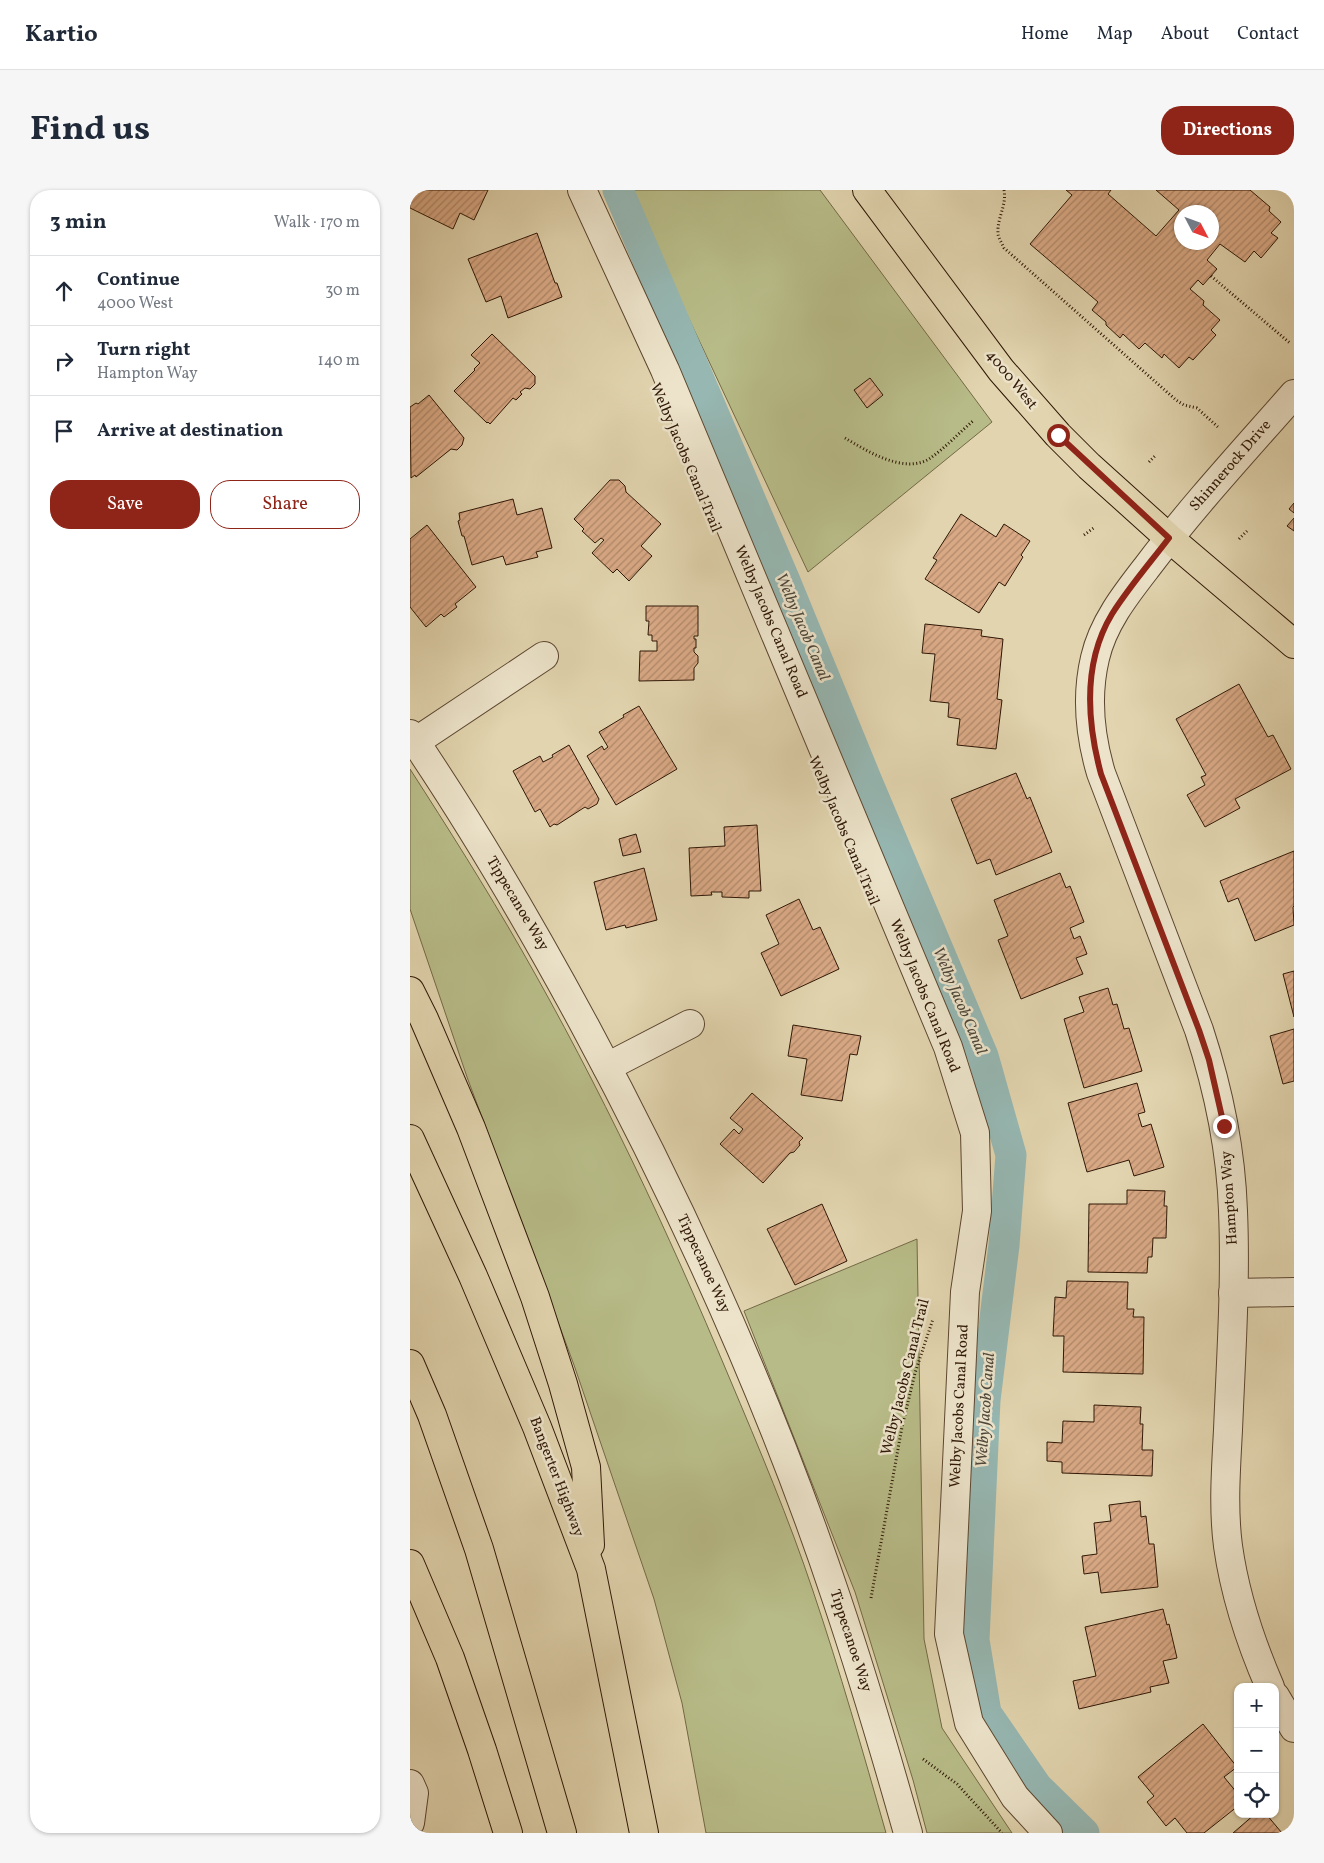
<!DOCTYPE html>
<meta charset="utf-8">
<style>
:root{--surface:#fff;--page:#f6f6f7;--text:#1f2937;--muted:#747a83;--line:#e0e1e3;--accent:#8f2418}
body{margin:0;font-family:Vollkorn,serif;background:var(--page);color:var(--text)}
.controls{position:absolute;right:15px;bottom:15px;display:grid;overflow:hidden;border-radius:10px;box-shadow:0 1px 4px #0004}
.controls button{width:45px;height:45px;display:grid;place-items:center;padding:0;border:0;border-bottom:1px solid var(--line);background:var(--surface);color:var(--text);font:25px sans-serif}
.compass{position:absolute;left:764px;top:15px;width:45px;height:45px;border-radius:50%;background:var(--surface);box-shadow:0 1px 4px #0004;rotate:131deg}
.stop{position:absolute;width:15px;height:15px;margin:-11px;border:4px solid #8f2418;border-radius:50%;background:#fff}
.stop.end{background:#8f2418;border-color:#fff;box-shadow:0 1px 5px #0008}
.list{margin:0;padding:0;list-style:none}
h2{display:flex;justify-content:space-between;align-items:center;height:65px;margin:0;padding:0 20px;font-size:21px}
h2 small{font-size:16px;font-weight:400;color:var(--muted)}
.list li{display:grid;grid-template-columns:32px 1fr auto;gap:15px;align-items:center;box-sizing:border-box;height:70px;padding:0 20px;border-top:1px solid var(--line)}
.list b{display:block;font-size:19px;white-space:nowrap}
.list p{margin:0;font-size:16px;white-space:nowrap;color:var(--muted)}
.list em{font-size:16px;font-style:normal;color:var(--muted)}
.actions{display:flex;gap:10px;padding:15px 20px}
.actions a{flex:1;padding:11px 0;border:1px solid var(--accent);border-radius:20px;text-align:center;font-size:18px;color:var(--accent)}
.actions .main{background:var(--accent);color:#fff}
.icon{flex:none;width:28px;height:28px;fill:none;stroke:currentColor;stroke-width:2;stroke-linecap:round;stroke-linejoin:round}
.map{position:relative;flex:none;width:884px;height:1643px;overflow:hidden;border-radius:20px}
header{display:flex;align-items:center;gap:30px;box-sizing:border-box;height:70px;padding:0 25px;background:var(--surface);border-bottom:1px solid var(--line)}
header strong{font-size:24px}
nav{display:flex;gap:28px;margin-inline-start:auto;font-size:18px}
.intro{display:flex;align-items:center;justify-content:space-between;box-sizing:border-box;height:120px;padding:0 30px}
h1{margin:0;font-size:35px}
.button{padding:12px 22px;border-radius:20px;background:var(--accent);color:#fff;font-size:18px;font-weight:700}
main{display:flex;gap:30px;padding:0 30px}
aside{flex:1;background:var(--surface);border-radius:20px;box-shadow:0 1px 4px #0004}
.map>svg:first-child{display:block}
.green{fill:#b7bb87;stroke:#736946}
.lines{fill:none;stroke-linecap:round;stroke-linejoin:round}
.canal{stroke:#96b7b2;stroke-width:31}
.building{fill:url(#building-hatch);stroke:#2f1706;fill-rule:evenodd}
.minor-casing{stroke:#5c4630;stroke-width:30}
.major-casing{stroke:#2f1706;stroke-width:30}
.highway-casing{stroke:#2f1706;stroke-width:30}
.path{stroke:#2f1706;stroke-width:3;stroke-dasharray:1 2.5;stroke-linecap:butt}
.minor{stroke:#ece3ca;stroke-width:28}
.major{stroke:#e1d4ae;stroke-width:28}
.highway{stroke:#e1d4ae;stroke-width:28}
.route{stroke:#8f2418;stroke-width:6}
.labels{text-anchor:middle;dominant-baseline:central;stroke-width:5;stroke-linejoin:round;paint-order:stroke}
.street-label{font-size:15px;fill:#2f1706;stroke:#ece3ca}
.water-label{font-size:16px;font-style:italic;fill:#4e473a;stroke:#ece3ca}
</style>
<header>
<strong>Kartio</strong>
<nav><a>Home</a><a>Map</a><a>About</a><a>Contact</a></nav>
</header>
<div class="intro"><h1>Find us</h1><a class="button">Directions</a></div>
<main>
<aside>
<h2>3 min<small>Walk · 170 m</small></h2>
<ul class="list">
<li><svg class="icon" aria-label="ahead" viewBox="0 0 24 24"><path d="M12 20V5M6 11l6-6 6 6"/></svg><div><b>Continue</b><p>4000 West</p></div><em>30 m</em></li>
<li><svg class="icon" aria-label="right" viewBox="0 0 24 24"><path d="M7 20v-9h11M14 6l5 5-5 5"/></svg><div><b>Turn right</b><p>Hampton Way</p></div><em>140 m</em></li>
<li><svg class="icon" aria-label="arrive" viewBox="0 0 24 24"><path d="M6 21V4h12l-3 4 3 4H6"/></svg><div><b>Arrive at destination</b></div></li>
</ul>
<div class="actions"><a class="main">Save</a><a>Share</a></div>
</aside>
<div class="map">
<svg width="884" height="1643" viewBox="0 0 884 1643">
<defs>
<pattern id="building-hatch" width="6" height="6" patternUnits="userSpaceOnUse" patternTransform="scale(1.25)"><rect width="6" height="6" fill="#d9a985"/><path d="M-1 1l2-2M0 6l6-6M5 7l2-2" fill="none" stroke="#b0896b"/></pattern>
</defs>
<rect width="100%" height="100%" fill="#e1d4ae"/>
<filter id="stains"><feTurbulence type="fractalNoise" baseFrequency=".004" numOctaves="4"/><feColorMatrix values="0 0 0 0 .2 0 0 0 0 .09 0 0 0 0 .02 0 0 0 .5 -.17"/></filter>
<radialGradient id="worn" r=".72"><stop offset=".6" stop-color="#630" stop-opacity="0"/><stop offset="1" stop-color="#630" stop-opacity=".3"/></radialGradient>
<g class="green">
<path d="M221,0h189l172,232 -184,150 -150,-319z"/>
<path d="M0,579c38,59 76,119 111,180 79,138 147,282 208,428 30,71 60,142 84,214 27,80 50,161 73,242h-180l-24,-130 -28,-104 -80,-234 -107,-288 -57,-168z"/>
<path d="M507,1049l7,400 18,89 70,105h-85l-14,-53 -58,-188 -111,-281z"/>
</g>
<g class="lines">
<path class="canal" d="M208,0l167,391 81,198 117,277 28,99 -7,90 -19,155 -11,240 12,73 51,74 47,46"/>
</g>
<g class="building">
<path d="M5,0h73l-14,30 -14,-7 -7,16 -43,-21v-6z"/>
<path d="M656,0h45l-3,4 48,42 23,-26 -23,-20h94l20,17 -1,4 12,11 -10,11 7,5 -17,20 -7,-7 -9,11 -25,-18 -13,16 10,9 -14,16 -5,-5 -8,9 14,12 -1,4 17,15 -9,10 5,5 -23,25 -4,-3 -10,11 -15,-14 -2,4 -17,-15 -6,6 -16,-15 -3,4 -14,-13v-3l-14,-12 6,-8 -68,-58 42,-49zM772,22h30v30h-30z"/>
<path d="M127,43l18,50h2l5,14 -54,21 -7,-22 -15,6 -18,-43z"/>
<path d="M82,144l43,42v8l-5,5 -5,-1 -5,4 2,2 -6,6 -3,-2 -23,26 -2,-2 -1,1 -33,-32 21,-21 -1,-1 6,-6 -9,-8z"/>
<path d="M460,188l13,17 -16,13 -13,-18z"/>
<path d="M19,205l35,43 -2,7 -5,5 -6,-1 -35,28 -1,-2 -4,3 -1,-71 6,-4 2,1z"/>
<path d="M200,290h9l6,6 1,6 35,32 -20,22 11,10 -23,25 -12,-12 -4,4 -21,-20 12,-13 -3,-2 -6,5 -13,-12 2,-2 -10,-10z"/>
<path d="M103,309l4,16 25,-7 10,40 -16,4 2,5 -32,8 -3,-9 -31,9 -8,-29h-2l-4,-15 2,-1 -1,-7z"/>
<path d="M884,313v10l-5,-4z"/>
<path d="M551,324l35,23 8,-13 26,17 -9,14 2,2 -18,29 -6,-4 -20,31 -54,-34 12,-19 -4,-2z"/>
<path d="M884,328v13l-7,-5z"/>
<path d="M17,335l49,62 -21,17 2,3 -13,10 -3,-3 -15,13 -16,-20v-68z"/>
<path d="M236,416h52v30h-4v3h2v9h-2v4l4,4v7l-4,5v12l-55,1 1,-30h17v-10h-5v-6h-4l1,-14h-3z"/>
<path d="M515,434l57,6 -1,6 22,3 -6,60 5,1 -6,49 -39,-4 3,-26 -12,-2 1,-14 -19,-2 5,-47 -13,-1z"/>
<path d="M829,494l29,53 5,-2 18,34 -56,30 5,9 -35,19 -18,-32 18,-10 -4,-8 5,-2 -30,-56z"/>
<path d="M229,516l38,63 -61,36 -29,-49 15,-10 2,4 4,-3 -9,-15 25,-15 -1,-2z"/>
<path d="M159,555l30,54 -2,5 -9,5 -3,-2 -28,18 -3,-1 -4,3 -10,-18 -5,3 -22,-41 27,-15 3,6 10,-5 -1,-2z"/>
<path d="M606,583l11,26 3,-2 22,55 -56,23 -6,-16 -13,5 -26,-65z"/>
<path d="M347,635l4,66h-12v7l-27,-1v-5h-11l1,3 -21,1 -2,-48 36,-2 -1,-19z"/>
<path d="M226,644l5,18 -18,4 -4,-17z"/>
<path d="M884,661v55l-1,1 1,18 -39,16 -17,-43 -10,4 -8,-21z"/>
<path d="M234,678l13,52 -31,8 -1,-3 -19,5 -12,-48z"/>
<path d="M650,683l6,15 4,-2 14,36 -14,6 4,11 6,-3 7,18 -11,4 7,16 -62,25 -23,-59 10,-4 -14,-36z"/>
<path d="M389,709l14,31 7,-3 19,42 -58,27 -20,-43 18,-9 -13,-29z"/>
<path d="M884,781v46l-11,-43z"/>
<path d="M698,798l5,17 4,-1 7,25 5,-1 13,43 -58,17 -20,-69 20,-7 -5,-15z"/>
<path d="M383,835l68,11 -4,19 -7,-1 -8,47 -41,-6 6,-36 -19,-3z"/>
<path d="M884,839v52l-11,3 -13,-48z"/>
<path d="M727,893l8,29 -7,2 4,13 9,-3 13,43 -30,9 -5,-16 -42,12 -19,-69z"/>
<path d="M342,903l51,45 -4,4 1,3 -6,7 -4,1 -27,30 -43,-39 14,-15 5,5 4,-5 -13,-11z"/>
<path d="M717,1000l38,1 -1,15h3l-1,32h-13l-1,19h-4l-1,16 -59,-1 1,-68h38z"/>
<path d="M412,1014l25,57 -52,24 -28,-56z"/>
<path d="M657,1091l61,1 -1,27h7l-1,8h11l-1,57 -80,-2 1,-36h-11l2,-39 11,1z"/>
<path d="M684,1215l47,2 -1,17h3l-1,26h11l-1,26 -90,-3v-11l-15,-1v-19l15,1 1,-22 31,1z"/>
<path d="M730,1311l1,16 5,-1 3,28h5l4,43 -57,6 -3,-21 -14,2 -2,-18 15,-2 -3,-31 17,-2 -2,-16z"/>
<path d="M753,1419l4,16 2,-1 8,34 -14,3 6,22 -19,4 1,5 -72,17 -6,-28 23,-5 -11,-49z"/>
<path d="M793,1534l34,43 -13,10 14,17v12l-34,27h-17l-12,-15 -9,8 -19,-24 7,-6 -16,-19z"/>
<path d="M845,1624h11l16,19h-49z"/>
</g>
<g class="lines">
<defs>
<g id="minor">
<path d="M172,0l83,180 283,677 27,86 2,78 -12,81 -16,342 20,89 46,74 33,36"/>
<path d="M0,544c64,94 121,192 175,292 99,184 186,376 252,574 26,77 49,155 71,233"/>
<path d="M5,552l129,-86"/>
<path d="M197,877l83,-43"/>
<path d="M823,1103l61,-1"/>
<path d="M860,1497c-20,-46 -35,-91 -42,-141 -5,-38 -2,-78 0,-116 3,-73 8,-147 5,-219 -2,-62 -15,-123 -34,-181l-98,-257c-11,-37 -15,-77 -6,-115 8,-35 31,-64 52,-91 46,-61 97,-116 147,-173"/>
<path d="M865,1506l19,32"/>
<path d="M0,1594l4,9 -4,30"/>
</g>
<path id="major" d="M457,0l134,180 57,65 31,31 80,72 125,106"/>
<g id="highway">
<path d="M0,801l14,28 47,109 64,169 28,87 23,83 4,78"/>
<path d="M0,949l63,137 64,151 54,142 53,264"/>
<path d="M0,1174l22,51 47,134 83,284"/>
<path d="M0,1374l40,94 32,92 26,83"/>
</g>
</defs>
<use href="#minor" class="minor-casing"/>
<use href="#major" class="major-casing"/>
<use href="#highway" class="highway-casing"/>
<g class="path">
<path d="M594,0c3,15 -7,28 -6,43 0,5 4,10 6,15l172,152 8,5 13,3 22,20"/>
<path d="M879,0l5,4"/>
<path d="M801,86l80,68"/>
<path d="M435,248c22,13 58,36 84,21 15,-10 31,-27 45,-39"/>
<path d="M739,272l7,-7"/>
<path d="M674,345l11,-8"/>
<path d="M829,349l8,-8"/>
<path d="M461,1408l31,-171 13,-54 18,-54"/>
<path d="M513,1569l34,25 45,49"/>
</g>
<use href="#minor" class="minor"/>
<use href="#major" class="major"/>
<use href="#highway" class="highway"/>
</g>
<g class="lines">
<path class="route" d="M648,245l111,103c-19,25 -40,49 -57,76 -29,48 -25,108 -11,160l98,256 10,30 15,66"/>
</g>
<g class="labels">
<g class="street-label">
<text transform="translate(601 190) rotate(51)">4000 West</text>
<text transform="translate(275 268) rotate(67)">Welby Jacobs Canal Trail</text>
<text transform="translate(821 276) rotate(-49)">Shinnerock Drive</text>
<text transform="translate(360 432) rotate(67)">Welby Jacobs Canal Road</text>
<text transform="translate(433 641) rotate(67)">Welby Jacobs Canal Trail</text>
<text transform="translate(107 714) rotate(59)">Tippecanoe Way</text>
<text transform="translate(514 806) rotate(68)">Welby Jacobs Canal Road</text>
<text transform="translate(820 1008) rotate(-94)">Hampton Way</text>
<text transform="translate(293 1074) rotate(65)">Tippecanoe Way</text>
<text transform="translate(496 1187) rotate(-76)">Welby Jacobs Canal Trail</text>
<text transform="translate(550 1216) rotate(-87)">Welby Jacobs Canal Road</text>
<text transform="translate(146 1287) rotate(69)">Bangerter Highway</text>
<text transform="translate(440 1451) rotate(72)">Tippecanoe Way</text>
</g>
<g class="water-label">
<text transform="translate(392 437) rotate(67)">Welby Jacob Canal</text>
<text transform="translate(549 811) rotate(67)">Welby Jacob Canal</text>
<text transform="translate(576 1220) rotate(-86)">Welby Jacob Canal</text>
</g>
</g>
<rect width="100%" height="100%" filter="url(#stains)"/>
<rect width="100%" height="100%" fill="url(#worn)"/>
</svg>
<div class="controls">
<button>+</button>
<button>−</button>
<button><svg class="icon" aria-label="locate" viewBox="0 0 24 24"><circle cx="12" cy="12" r="6"/><path d="M12 2v4M12 18v4M2 12h4M18 12h4"/></svg></button>
</div>
<svg class="compass" viewBox="-18 -18 36 36"><path d="M0-13l5 13h-10z" fill="#e53935"/><path d="M0 13l5-13h-10z" fill="#747a83"/></svg>
<div class="stop" style="left:648px;top:245px"></div>
<div class="stop end" style="left:814px;top:936px"></div>
</div>
</main>
